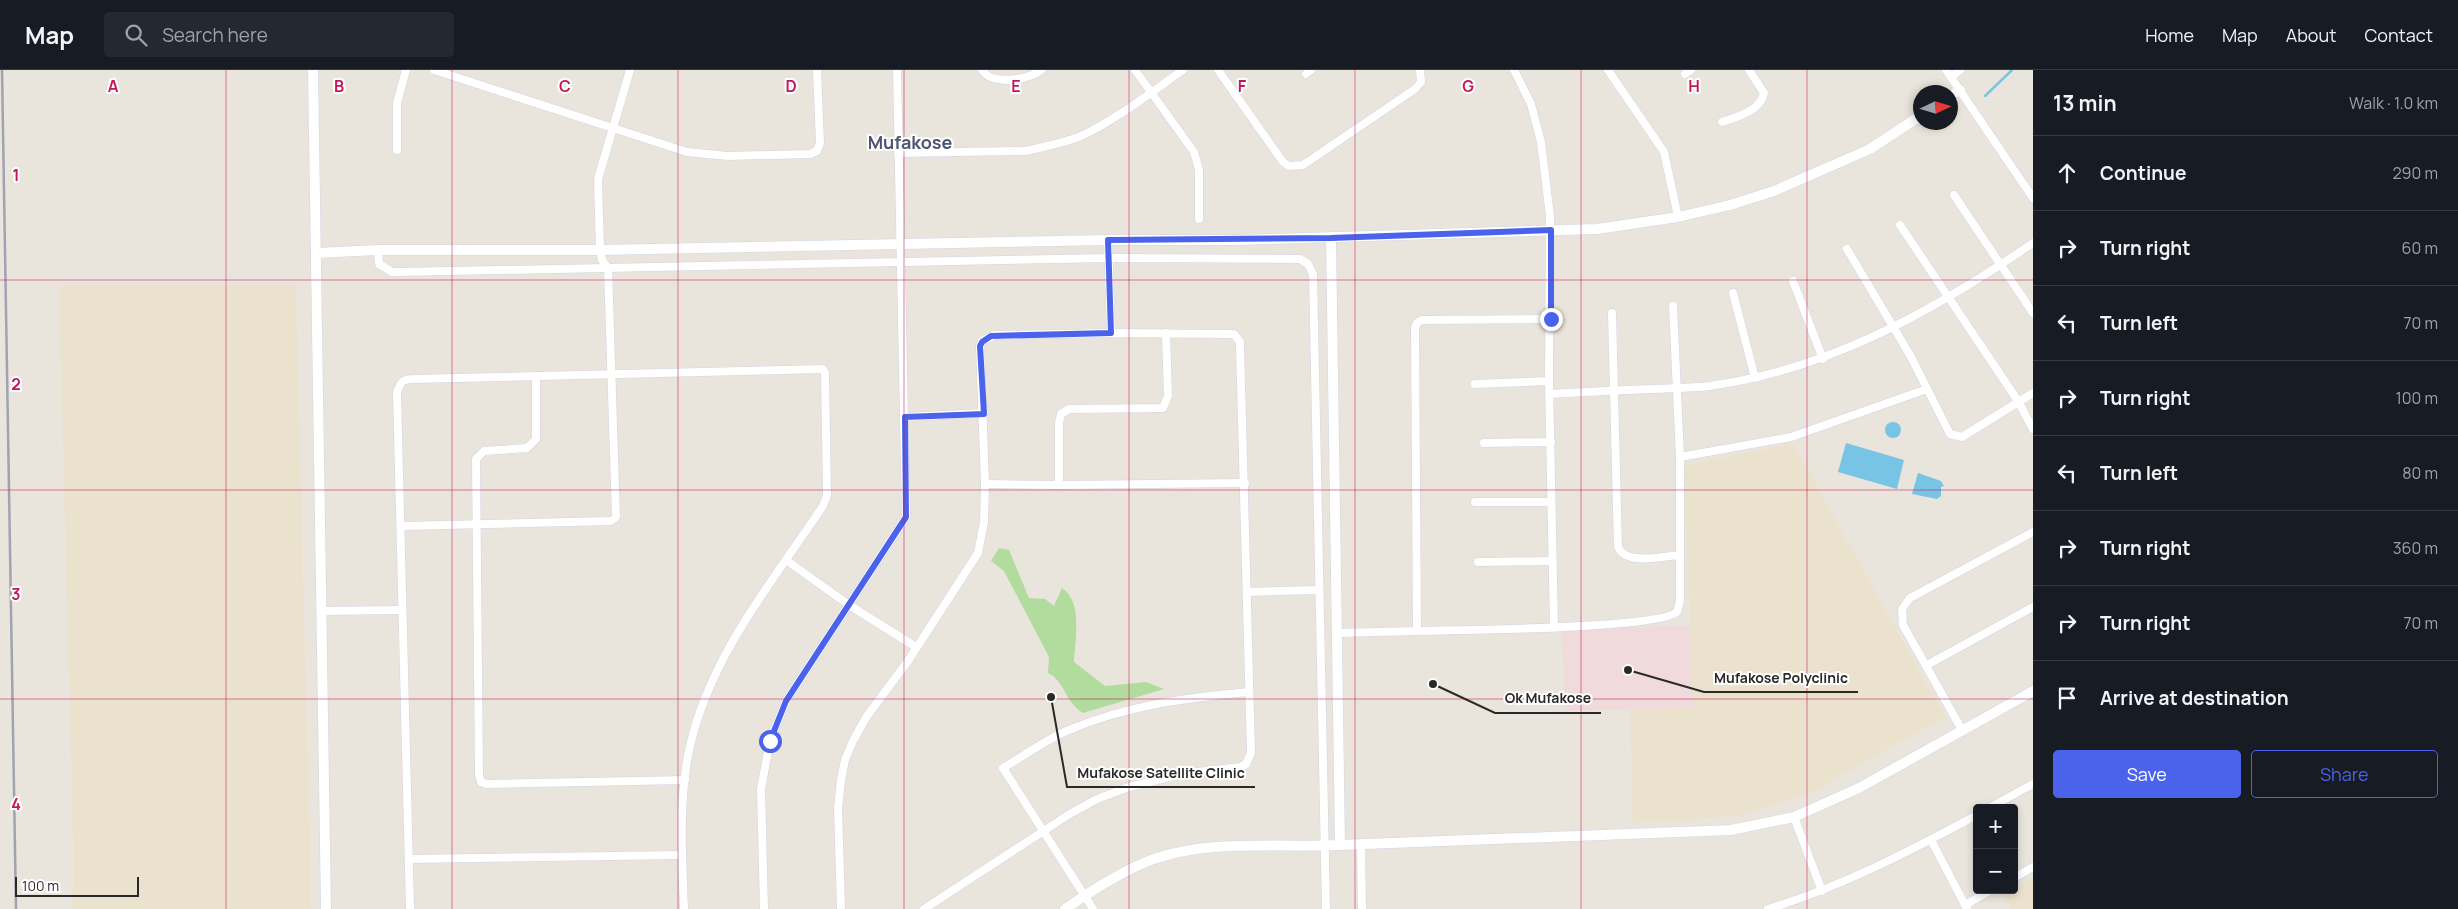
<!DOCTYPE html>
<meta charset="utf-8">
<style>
:root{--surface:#171b24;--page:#242831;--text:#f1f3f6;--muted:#9ea1a6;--line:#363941;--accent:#4a63ea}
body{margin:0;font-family:Manrope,sans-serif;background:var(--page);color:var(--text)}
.controls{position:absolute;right:15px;bottom:15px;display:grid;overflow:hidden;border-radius:5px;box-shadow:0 2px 8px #0003}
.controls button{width:45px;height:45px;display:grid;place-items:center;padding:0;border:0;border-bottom:1px solid var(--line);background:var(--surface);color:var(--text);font:25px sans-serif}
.compass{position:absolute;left:1913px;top:15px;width:45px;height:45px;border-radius:50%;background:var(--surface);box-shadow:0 2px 8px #0003;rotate:86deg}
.scale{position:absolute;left:15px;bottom:12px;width:124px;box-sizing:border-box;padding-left:5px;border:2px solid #292929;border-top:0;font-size:14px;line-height:18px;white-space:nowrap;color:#292929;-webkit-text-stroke:4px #fff;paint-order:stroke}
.stop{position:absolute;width:15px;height:15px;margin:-11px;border:4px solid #4a63ea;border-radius:50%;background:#fff}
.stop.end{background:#4a63ea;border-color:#fff;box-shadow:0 1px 5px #0008}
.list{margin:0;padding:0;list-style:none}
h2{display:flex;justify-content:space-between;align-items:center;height:65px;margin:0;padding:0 20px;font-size:21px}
h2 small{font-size:16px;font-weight:400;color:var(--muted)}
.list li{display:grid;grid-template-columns:32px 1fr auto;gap:15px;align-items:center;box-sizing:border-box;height:75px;padding:0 20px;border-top:1px solid var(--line)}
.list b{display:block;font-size:19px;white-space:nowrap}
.list em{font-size:16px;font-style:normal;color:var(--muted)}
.actions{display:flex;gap:10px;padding:15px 20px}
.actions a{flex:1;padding:11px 0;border:1px solid var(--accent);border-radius:5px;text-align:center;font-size:18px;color:var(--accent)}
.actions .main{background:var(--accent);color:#fff}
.icon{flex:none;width:28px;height:28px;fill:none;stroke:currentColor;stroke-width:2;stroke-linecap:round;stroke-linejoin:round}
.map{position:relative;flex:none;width:2033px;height:839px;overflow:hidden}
header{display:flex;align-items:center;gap:30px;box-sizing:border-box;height:70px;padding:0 25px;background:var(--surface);border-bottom:1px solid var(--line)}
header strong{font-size:24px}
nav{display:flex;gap:28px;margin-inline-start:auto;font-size:18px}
.search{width:350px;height:45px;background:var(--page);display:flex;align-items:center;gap:12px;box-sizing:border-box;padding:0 18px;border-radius:5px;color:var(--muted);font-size:19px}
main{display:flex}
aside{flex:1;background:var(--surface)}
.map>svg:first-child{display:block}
.education{fill:#ebe2cd}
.medical{fill:#f0dadb}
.green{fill:#b1dc9d}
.water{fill:#78c4e4}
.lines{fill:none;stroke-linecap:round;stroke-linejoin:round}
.stream{stroke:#78c4e4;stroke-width:2.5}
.street-casing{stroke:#d2d4e1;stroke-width:9}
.secondary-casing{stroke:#d2d4e1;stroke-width:11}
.street{stroke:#fff;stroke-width:8}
.secondary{stroke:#fff;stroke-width:10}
.rail{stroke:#a0a2b2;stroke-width:2.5}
.route{stroke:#4a63ea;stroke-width:6}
.grid{fill:none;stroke:#c2185b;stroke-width:1;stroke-opacity:0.55}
.labels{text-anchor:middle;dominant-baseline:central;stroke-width:4;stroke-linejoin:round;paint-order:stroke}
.district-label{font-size:18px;font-weight:bold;fill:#4e5476;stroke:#fff}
.grid-label{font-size:16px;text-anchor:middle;font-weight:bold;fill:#c2185b;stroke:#fff;stroke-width:4;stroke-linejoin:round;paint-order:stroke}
.leader{fill:none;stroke:#292929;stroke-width:2}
.callout-dot{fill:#292929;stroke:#fff;stroke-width:2}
.callout-label{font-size:14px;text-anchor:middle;font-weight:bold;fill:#292929;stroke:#fff;stroke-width:4;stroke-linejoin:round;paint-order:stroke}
</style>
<header>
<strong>Map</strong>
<div class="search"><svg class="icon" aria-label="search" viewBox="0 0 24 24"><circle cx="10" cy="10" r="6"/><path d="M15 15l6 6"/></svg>Search here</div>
<nav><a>Home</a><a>Map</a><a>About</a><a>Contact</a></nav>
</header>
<main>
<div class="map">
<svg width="2033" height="839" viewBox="0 0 2033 839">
<rect width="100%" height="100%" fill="#eae5dc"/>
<g class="education">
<path d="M296,215l15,624h-239l2,-32 -15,-591z"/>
<path d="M1793,373l152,274 -133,75 -72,24 -107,7 -3,-113 63,-2 -9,-242z"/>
<path d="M2033,808v31h-22l-8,-14z"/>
</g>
<path class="medical" d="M1690,555l3,83 -128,3 -3,-80z"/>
<path class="green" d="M999,478l10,2 20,48 16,1 9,7 8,-18c21,14 13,51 12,74l31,24 41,-4 18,7 -81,24c-19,-12 -18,-32 -35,-40l1,-16 -45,-86 -13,-10z"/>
<g class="water">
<circle cx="1893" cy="360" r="8"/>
<path d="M1846,373l58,17 -7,29 -59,-17z"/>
<path d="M1918,403l23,8 3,5 -3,1v9l-4,3 -25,-5z"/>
</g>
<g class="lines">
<path class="stream" d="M1985,26l27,-26"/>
<defs>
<g id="street">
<path d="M434,0l253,82 41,4 82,-2 7,-3 3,-8 -3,-73"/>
<path d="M982,0c10,16 46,10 59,0"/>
<path d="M1135,0l59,82 5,18v49"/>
<path d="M1218,0l65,92 6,4 14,-1 112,-76 6,-7 -1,-12"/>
<path d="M1514,0l17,34 10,38 9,74 -1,165 5,246"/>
<path d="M1608,0l56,82 14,65"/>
<path d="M1946,0l87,128"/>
<path d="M1306,4l5,-4"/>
<path d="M1685,4l6,-4"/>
<path d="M1951,7l9,-7"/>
<path d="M1722,52c14,-5 39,-11 42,-29l-15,-23"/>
<path d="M397,80v-47l9,-33"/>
<path d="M898,83l127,-2c19,-4 39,-8 56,-15 32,-14 73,-46 102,-66"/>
<path d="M1954,125l79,118"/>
<path d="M1900,155l118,176 15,28"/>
<path d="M1108,170l3,93"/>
<path d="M1847,179l63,106 40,79 12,3 71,-44"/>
<path d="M378,180l1,14 13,8h9l709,-14 190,1 8,5 5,10 13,635"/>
<path d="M1793,211l30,78"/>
<path d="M1733,223l22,85"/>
<path d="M1612,243l6,234c8,19 45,9 62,8"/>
<path d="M536,306v63l-9,9 -43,3 -8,8 3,316 2,7 5,2 199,-4"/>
<path d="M1475,314l74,-3"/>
<path d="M1550,324c34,-2 68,-4 102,-5 19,-1 39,-1 57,-3 120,-16 226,-76 324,-143"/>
<path d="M905,347l79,-4"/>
<path d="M1484,373l67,-1"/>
<path d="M1680,387l111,-20 136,-48"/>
<path d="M985,414l74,1v-62l2,-9 8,-5 94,-1 5,-12 -2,-63"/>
<path d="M1059,415l186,-2"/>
<path d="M1475,432h76"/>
<path d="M402,456l209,-5 5,-4 -8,-249 -6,-8 -2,-10 -2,-71 32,-109"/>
<path d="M786,490l63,45 67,42"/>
<path d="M1478,492l74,-1"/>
<path d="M1247,522l72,-2"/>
<path d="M321,541l81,-1"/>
<path d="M1417,561c39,-1 240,-2 260,-19l3,-11v-144l-7,-151"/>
<path d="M1337,563l80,-2 -2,-303 2,-5 5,-3 129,-1"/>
<path d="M1927,595l106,-58"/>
<path d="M1962,660l-59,-105 -1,-16 8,-11 123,-66"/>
<path d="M1989,738l44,-24"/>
<path d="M1794,747l28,74"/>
<path d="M1931,770l34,65"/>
<path d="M1361,774l1,65"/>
<path d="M409,789l273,-4"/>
<path d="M2014,808l19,-11"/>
<path d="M1967,837l-2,-2 26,-15"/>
<path d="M410,839l-13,-516c3,-11 6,-14 16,-14l410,-10 2,4 2,122 -4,11c-51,76 -112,149 -133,240 -12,53 -8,110 -6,163"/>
<path d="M764,839l-3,-120 9,-48 16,-40 120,-184 -9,-447"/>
<path d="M841,839l-3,-101 3,-28 4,-20 8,-19 14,-25 41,-55 70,-108 6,-31 1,-38 -5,-138 2,-5 13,-6 116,-2 123,1 6,8v5l11,406 -5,11 -5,3 -60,7 -52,13 -32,12 -29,16 -144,94"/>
<path d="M1093,839l-90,-141c22,-13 44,-29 66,-38 59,-25 117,-32 179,-38"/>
<path d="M1768,839c73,-22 142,-58 209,-94"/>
</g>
<g id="secondary">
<path d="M313,0l13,839"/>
<path d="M1950,26l10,-6"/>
<path d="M316,183l62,-3h222l508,-10h128l361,-11 81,-12 52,-12 44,-14 96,-42 50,-33"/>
<path d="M1340,775l391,-15 63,-13 65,-29 174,-97"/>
<path d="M1065,839c26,-18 60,-40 89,-50 57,-20 127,-11 186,-14l-9,-607"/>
</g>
</defs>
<use href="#street" class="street-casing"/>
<use href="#secondary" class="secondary-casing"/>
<use href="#street" class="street"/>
<use href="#secondary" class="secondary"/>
<path class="rail" d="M2,0l14,839"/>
</g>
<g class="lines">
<path class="route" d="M770,671l16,-40 120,-184 -1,-100 79,-3 -4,-68 2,-4 9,-6 120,-3 -3,-93 223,-2 220,-8v89"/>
</g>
<path class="grid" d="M226,0v839M452,0v839M678,0v839M904,0v839M1129,0v839M1355,0v839M1581,0v839M1807,0v839M0,210h2033M0,420h2033M0,629h2033"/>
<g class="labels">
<g class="district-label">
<text x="910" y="72">Mufakose</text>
</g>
</g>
<g class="grid-label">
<text x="113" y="22">A</text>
<text x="339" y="22">B</text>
<text x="565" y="22">C</text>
<text x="791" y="22">D</text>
<text x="1016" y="22">E</text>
<text x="1242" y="22">F</text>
<text x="1468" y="22">G</text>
<text x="1694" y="22">H</text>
<text x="16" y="111">1</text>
<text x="16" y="320">2</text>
<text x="16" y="530">3</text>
<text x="16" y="740">4</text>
</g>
<path class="leader" d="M1628 600L1704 622H1858M1433 614L1495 643H1601M1051 627L1067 717H1255"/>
<g class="callout-dot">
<circle cx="1628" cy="600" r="5"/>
<circle cx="1433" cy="614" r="5"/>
<circle cx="1051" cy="627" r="5"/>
</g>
<g class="callout-label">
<text x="1781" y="613">Mufakose Polyclinic</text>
<text x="1548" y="633">Ok Mufakose</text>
<text x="1161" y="708">Mufakose Satellite Clinic</text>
</g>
</svg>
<div class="controls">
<button>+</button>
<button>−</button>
</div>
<svg class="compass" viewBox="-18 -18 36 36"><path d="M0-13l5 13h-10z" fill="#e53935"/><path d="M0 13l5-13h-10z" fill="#9ea1a6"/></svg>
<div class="scale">100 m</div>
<div class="stop" style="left:770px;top:671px"></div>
<div class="stop end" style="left:1551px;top:249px"></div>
</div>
<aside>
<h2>13 min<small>Walk · 1.0 km</small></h2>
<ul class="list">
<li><svg class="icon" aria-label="ahead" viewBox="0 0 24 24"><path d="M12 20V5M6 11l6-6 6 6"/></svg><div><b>Continue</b></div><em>290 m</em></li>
<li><svg class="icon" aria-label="right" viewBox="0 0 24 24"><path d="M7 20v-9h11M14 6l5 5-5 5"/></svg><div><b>Turn right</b></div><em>60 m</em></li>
<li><svg class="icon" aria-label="left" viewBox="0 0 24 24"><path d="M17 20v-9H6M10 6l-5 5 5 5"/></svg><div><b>Turn left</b></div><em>70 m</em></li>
<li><svg class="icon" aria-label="right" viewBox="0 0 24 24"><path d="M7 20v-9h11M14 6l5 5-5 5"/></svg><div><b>Turn right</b></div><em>100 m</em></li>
<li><svg class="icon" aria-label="left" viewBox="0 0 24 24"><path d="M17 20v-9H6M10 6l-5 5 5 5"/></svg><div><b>Turn left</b></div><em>80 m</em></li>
<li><svg class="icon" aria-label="right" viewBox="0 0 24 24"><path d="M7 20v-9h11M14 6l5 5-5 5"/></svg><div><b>Turn right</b></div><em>360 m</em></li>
<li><svg class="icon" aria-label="right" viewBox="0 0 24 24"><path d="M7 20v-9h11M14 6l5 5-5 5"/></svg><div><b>Turn right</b></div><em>70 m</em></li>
<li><svg class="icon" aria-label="arrive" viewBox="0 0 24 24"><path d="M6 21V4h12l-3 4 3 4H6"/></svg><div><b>Arrive at destination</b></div></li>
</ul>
<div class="actions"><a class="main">Save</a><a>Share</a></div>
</aside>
</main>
